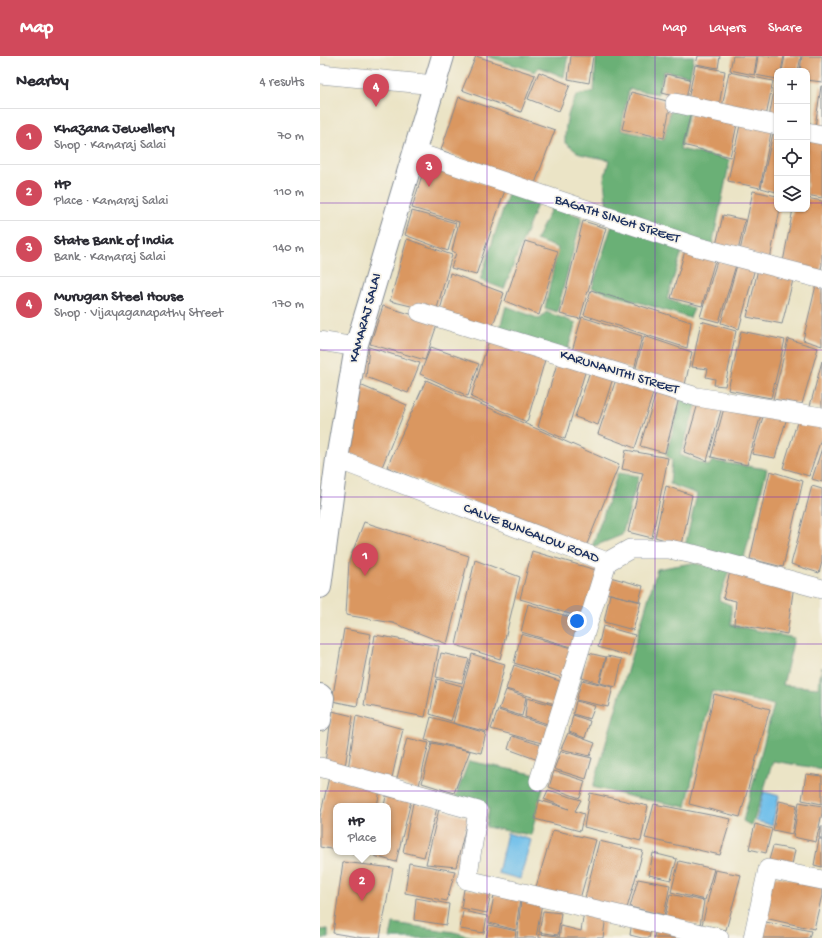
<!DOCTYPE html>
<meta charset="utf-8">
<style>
:root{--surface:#fff;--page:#f2f2f3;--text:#2b2b33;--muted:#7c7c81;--line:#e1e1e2;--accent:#d1495b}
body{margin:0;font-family:"Gochi Hand",sans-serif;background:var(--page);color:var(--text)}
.controls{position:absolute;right:12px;top:12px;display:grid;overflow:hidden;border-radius:8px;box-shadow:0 1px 3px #0004}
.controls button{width:36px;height:36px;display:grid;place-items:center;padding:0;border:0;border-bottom:1px solid var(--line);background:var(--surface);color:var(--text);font:20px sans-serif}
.you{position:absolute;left:257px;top:565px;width:14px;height:14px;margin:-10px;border:3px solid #fff;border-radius:50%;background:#1a73e8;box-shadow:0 0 0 6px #1a73e833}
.badge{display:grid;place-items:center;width:26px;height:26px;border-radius:50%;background:var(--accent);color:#fff;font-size:13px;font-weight:700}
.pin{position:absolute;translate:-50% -33px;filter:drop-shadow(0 1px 2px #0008)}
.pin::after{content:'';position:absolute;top:21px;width:14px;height:12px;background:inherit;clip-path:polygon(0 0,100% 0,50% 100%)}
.popup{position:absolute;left:13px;top:747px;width:58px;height:52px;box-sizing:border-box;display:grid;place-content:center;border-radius:8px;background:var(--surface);filter:drop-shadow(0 1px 3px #0005);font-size:13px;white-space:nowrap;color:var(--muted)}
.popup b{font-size:15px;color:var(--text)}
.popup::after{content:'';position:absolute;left:50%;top:100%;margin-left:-8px;border:8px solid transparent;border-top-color:var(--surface)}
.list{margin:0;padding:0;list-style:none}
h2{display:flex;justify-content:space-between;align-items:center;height:52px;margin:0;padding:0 16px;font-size:17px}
h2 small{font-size:13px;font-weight:400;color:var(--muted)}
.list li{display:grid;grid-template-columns:26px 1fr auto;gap:12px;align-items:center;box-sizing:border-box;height:56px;padding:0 16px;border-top:1px solid var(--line)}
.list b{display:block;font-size:15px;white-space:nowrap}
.list p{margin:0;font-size:13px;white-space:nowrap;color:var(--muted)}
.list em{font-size:13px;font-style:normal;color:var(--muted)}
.icon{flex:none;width:22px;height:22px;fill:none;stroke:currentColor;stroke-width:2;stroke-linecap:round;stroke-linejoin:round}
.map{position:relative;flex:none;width:502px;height:882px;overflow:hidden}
header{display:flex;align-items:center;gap:24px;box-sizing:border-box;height:56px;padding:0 20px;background:var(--accent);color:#fff}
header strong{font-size:19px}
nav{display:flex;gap:22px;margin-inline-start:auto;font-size:14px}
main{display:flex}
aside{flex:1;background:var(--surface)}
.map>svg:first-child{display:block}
.forest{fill:#6ab076;stroke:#42706a}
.water{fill:#6fbfea;stroke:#4577a4}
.building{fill:#da9760}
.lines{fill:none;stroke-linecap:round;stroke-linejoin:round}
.minor-casing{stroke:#838a92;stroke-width:20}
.secondary-casing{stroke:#838a92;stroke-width:24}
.minor{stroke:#fff;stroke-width:19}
.secondary{stroke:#fff;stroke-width:22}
.grid{fill:none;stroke:#7b2cbf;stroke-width:1;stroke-opacity:0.55}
.labels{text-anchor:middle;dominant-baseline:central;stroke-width:3.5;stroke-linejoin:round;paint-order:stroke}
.street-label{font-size:14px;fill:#1b2f5e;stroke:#f7f3e8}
</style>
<header>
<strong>Map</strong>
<nav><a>Map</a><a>Layers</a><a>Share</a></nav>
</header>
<main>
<aside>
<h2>Nearby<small>4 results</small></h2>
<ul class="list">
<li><span class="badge">1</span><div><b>Khazana Jewellery</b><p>Shop · Kamaraj Salai</p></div><em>70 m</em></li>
<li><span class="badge">2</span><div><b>HP</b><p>Place · Kamaraj Salai</p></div><em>110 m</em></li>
<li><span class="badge">3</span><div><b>State Bank of India</b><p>Bank · Kamaraj Salai</p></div><em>140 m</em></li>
<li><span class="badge">4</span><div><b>Murugan Steel House</b><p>Shop · Vijayaganapathy Street</p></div><em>170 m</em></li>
</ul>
</aside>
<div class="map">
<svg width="502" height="882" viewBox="0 0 502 882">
<rect width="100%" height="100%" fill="#f7f3e8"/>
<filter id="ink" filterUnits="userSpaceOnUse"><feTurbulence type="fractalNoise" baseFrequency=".025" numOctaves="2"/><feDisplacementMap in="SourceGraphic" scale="8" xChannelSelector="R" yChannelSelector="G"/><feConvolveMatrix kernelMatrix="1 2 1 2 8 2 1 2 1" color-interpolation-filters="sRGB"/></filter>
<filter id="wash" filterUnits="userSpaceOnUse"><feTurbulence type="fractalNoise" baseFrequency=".012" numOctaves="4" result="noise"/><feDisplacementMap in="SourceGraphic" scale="16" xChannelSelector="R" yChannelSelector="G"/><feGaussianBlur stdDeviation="0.9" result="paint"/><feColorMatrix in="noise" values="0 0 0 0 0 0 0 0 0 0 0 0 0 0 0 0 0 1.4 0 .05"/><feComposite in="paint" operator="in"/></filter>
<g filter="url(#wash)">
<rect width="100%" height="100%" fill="#ebe4c6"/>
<g class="forest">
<path d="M166,0h82l-4,21 -25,-10 -4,5z"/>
<path d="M276,0h98l-4,20 -26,-5 -6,23 -29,-5 -8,41 43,10 8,-37 18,4 -10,42 50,11 -18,86 -105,-36 -3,-31 5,-19 -29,-6 -15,-11c0,-19 2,-31 12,-48l17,-4z"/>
<path d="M189,135l29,11 -34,87 -24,-9z"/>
<path d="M232,151l30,10 -25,95 -12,-4 13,-60 -22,-8z"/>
<path d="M292,169l71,23 -16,51 27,10 -4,9 -98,-30z"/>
<path d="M186,250l34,13 6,-7 30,11 -9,29 -67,-24z"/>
<path d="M362,340l16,4 -18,55 29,11 3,-5 55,8 -23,89 -59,-12 12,-52 -27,-10 2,-24 -6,-5z"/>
<path d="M298,417l21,3 -17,59 -30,12z"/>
<path d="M372,507l37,7 -10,30 12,5v20l63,13 -11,47 35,3 4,-21v102l-49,-8 -21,65 -9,-5 31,-116 -62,-14 -26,116 -54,-10 -39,-10 64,-218z"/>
<path d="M149,705l69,14 5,13 -12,47 -45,-8 3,-19 -35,-8z"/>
<path d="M73,867l60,9 24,6h-87z"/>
<path d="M8,873v9h-8v-8z"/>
</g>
<g class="water">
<path d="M444,736l15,4 -7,29 -16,-4z"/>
<path d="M187,777l24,7 -11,39 -22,-6z"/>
</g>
<g id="blocks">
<g class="building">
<path d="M156,0l59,19 -14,37 -59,-22z"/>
<path d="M251,0h22l-4,27 -21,-4z"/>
<path d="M378,0h22l-2,12 -22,-4z"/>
<path d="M413,0h24l-3,19 -24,-5z"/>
<path d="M438,0h26l-3,15h-4v8l-22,-4z"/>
<path d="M465,0h16l-3,15h-16z"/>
<path d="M482,0h20v26l-15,-2v-9h-7z"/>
<path d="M375,9l30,6 -6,35 -31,-6z"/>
<path d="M219,16l31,13 -11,26 -31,-12z"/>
<path d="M409,16l44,9 -7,36 -44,-10z"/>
<path d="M346,18l24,5 -4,20 -24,-6z"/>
<path d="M456,23h1v41l-8,-2z"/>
<path d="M501,30h1v42l-7,-1z"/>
<path d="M311,36l40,10 -7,36 -42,-9z"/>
<path d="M139,41l96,33 -21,56 -93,-36z"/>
<path d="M372,52l46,12 -8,37 -47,-12z"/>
<path d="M421,64l31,8 -12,60 -32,-7z"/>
<path d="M454,73l3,1v56l-1,6 -15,-4z"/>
<path d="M489,82l13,2v58l-15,-3v-50z"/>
<path d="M105,109l80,25 -29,85 -25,-7 5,-15 -4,-2 7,-29 -47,-14z"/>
<path d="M433,135l24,5v13h3l-10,50 -30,-8z"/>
<path d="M487,142l15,3v64l-2,7 -37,-10 10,-53h14z"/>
<path d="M92,155l44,12 -8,28 -43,-16z"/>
<path d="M403,159l22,5 -7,31 -22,-6z"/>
<path d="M263,165l23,7 -26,91 -20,-5z"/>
<path d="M87,183l45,16 -16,57 -46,-11z"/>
<path d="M205,185l33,10 -19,64 -34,-14z"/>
<path d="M365,195l30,9 -13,46 -31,-8z"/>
<path d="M397,205l19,4 -17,57 -19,-5z"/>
<path d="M417,209l18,3 -16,61 -18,-6z"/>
<path d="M438,213l36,7 -12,48 -35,-7z"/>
<path d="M130,217l54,20 -13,38 -52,-17z"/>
<path d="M497,225l5,2v63l-19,-6z"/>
<path d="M271,234l100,32 -4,26 -103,-33z"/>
<path d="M63,250l55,16 -13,38 -55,-16z"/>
<path d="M262,261l60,19 -8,34 -62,-19z"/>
<path d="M381,265l35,10 -11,55 -11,-1 1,-6 -9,-2 2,-8 -16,-2z"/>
<path d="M421,275l44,9 -14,58 -43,-8z"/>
<path d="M324,280l48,16 -7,33 -50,-13z"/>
<path d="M170,281l57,16 -20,69 -56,-25z"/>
<path d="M468,283l30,9 -16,56 -29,-5z"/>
<path d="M49,291l51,16 -12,30 -42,-16z"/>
<path d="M111,291l48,17 -11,32 -48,-22z"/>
<path d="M239,301l28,9 -22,73 -27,-12z"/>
<path d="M502,305v47l-12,-2z"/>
<path d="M271,312l23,7 -16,50 -23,-8z"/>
<path d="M297,320l38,12 -20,60 -37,-14z"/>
<path d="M106,324l193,85 -34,84 -198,-82z"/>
<path d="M40,329l47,20 -25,62 -36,-15z"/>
<path d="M337,333l23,5 -15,59 -25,-7z"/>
<path d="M379,344l24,3 -16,58 -23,-9z"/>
<path d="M405,348l37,7 -15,54 -36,-8z"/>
<path d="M445,354l23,4 -13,44 -23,-4z"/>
<path d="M479,360l23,4v16l-13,40 -26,-8z"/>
<path d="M502,392v34l-10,-3z"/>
<path d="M306,394l42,8 -16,80 -24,-6 15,-59 -21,-4z"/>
<path d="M450,415l33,10 -20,86 -33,-8z"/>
<path d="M346,430l26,9 -10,50 -27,-8z"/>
<path d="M492,430l10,3v73l-3,11 -28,-9z"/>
<path d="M44,466l105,34 -22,88 -54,-21 -47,-8 3,-54z"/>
<path d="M212,495l67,20 -16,47 -63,-19z"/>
<path d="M155,504l45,17 -20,82 -44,-14z"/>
<path d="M411,512l63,17 -7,49 -53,-10 2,-23 -13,-3z"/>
<path d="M290,521l33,9 -4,15 -33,-8z"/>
<path d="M290,538l31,8 -8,28 -29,-8z"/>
<path d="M208,548l55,17 -8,27 -54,-16z"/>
<path d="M283,570l32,9 -6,21 -31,-9z"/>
<path d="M24,573l27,5 -14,72 -25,-5z"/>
<path d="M201,578l55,15 -11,30 -51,-16z"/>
<path d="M55,579l64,11 -14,71 -61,-12z"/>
<path d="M121,597l28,6 -7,24 -26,-6z"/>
<path d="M268,597l18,4 -7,26 -17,-5z"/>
<path d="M152,598l33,10 -17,68 -35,-9z"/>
<path d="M287,600l15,3 -6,28 -16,-4z"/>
<path d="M194,609l51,18 -7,22 -52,-16z"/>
<path d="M117,623l25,7 -11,35 -21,-7z"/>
<path d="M262,624l31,7 -5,20 -32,-7z"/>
<path d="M186,634l20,7 -4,19 -23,-7z"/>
<path d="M394,638l56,15 -30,108 -51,-13z"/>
<path d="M207,642l30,8 -6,19 -26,-8z"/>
<path d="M256,645l19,5 -5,13 -17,-5z"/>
<path d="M178,654l54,17 -7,17 -54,-15z"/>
<path d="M12,655l21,5 -8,51 -20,-4z"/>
<path d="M253,659l17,6 -5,17 -16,-6z"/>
<path d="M36,660l47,13 -12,53 -43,-13z"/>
<path d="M111,661l55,16 -5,20 -56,-13z"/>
<path d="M248,677l27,10 -5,13 -29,-7z"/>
<path d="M192,680l32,10 -6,14 -30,-11z"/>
<path d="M87,682l22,5 -11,47 -22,-8z"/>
<path d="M112,687l38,8 -16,42 -32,-10z"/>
<path d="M241,695l31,7 -6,21 -32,-10z"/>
<path d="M234,715l31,10 -5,17 -31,-11z"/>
<path d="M486,718l16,2v28l-20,-4z"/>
<path d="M9,721l51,13 -3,16h-41v44l-16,-3v-30z"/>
<path d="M228,734l33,10 -6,11 9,3 -4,17 -45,-12 4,-19 30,9 -25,-10z"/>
<path d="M270,737l58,13 -7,35 -57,-14z"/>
<path d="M66,740l25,5 -15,61 -22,-6 1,-4h13v-46h-4z"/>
<path d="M459,745l18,4 -5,29 -19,-4z"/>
<path d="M479,746l23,4v7l-6,29 -23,-5z"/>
<path d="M93,747l24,5 -13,49 -21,-5z"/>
<path d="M334,748l77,15 -11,36 -75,-17z"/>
<path d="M119,753l29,9 -12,49 -30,-3z"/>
<path d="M435,768l17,5 -6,24 -17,-4z"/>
<path d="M501,770h1v12h-3z"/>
<path d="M233,774l43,10 -16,59 -45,-9z"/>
<path d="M499,783h3v28l-8,-2z"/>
<path d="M279,785l44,10 -17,61 -42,-10z"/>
<path d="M453,790l22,4 -3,15 -23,-5z"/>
<path d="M29,796h20l-1,5z"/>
<path d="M333,797l24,6 -6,21 -22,-5z"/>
<path d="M359,805l35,8 -9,31 -34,-8z"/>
<path d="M23,806l50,6 -13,70h-17l-30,-5z"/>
<path d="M89,807l46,8 -8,30 -42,-8z"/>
<path d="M395,814l26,5 -15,55 -24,-5z"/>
<path d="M450,819l52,11v9l-8,34 -54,-12z"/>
<path d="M318,823l32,6 -6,30 -34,-8z"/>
<path d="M144,833l27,4 -4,20 -26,-5z"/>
<path d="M350,838l34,7 -4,24 -35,-8z"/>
<path d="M174,839l26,4 -4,31 -27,-7z"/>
<path d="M96,842l33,6 -3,21 -32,-5z"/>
<path d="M201,844l21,3 -6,35h-19z"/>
<path d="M143,855l24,5 -3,17 -24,-4z"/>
<path d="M223,855l18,2 -3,22 -19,-3z"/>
<path d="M264,856l22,4 -3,22h-44l2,-12 20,5z"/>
<path d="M312,865l20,4 -3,13h-7l-12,-3z"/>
<path d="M441,865l50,10 -2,7h-52z"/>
<path d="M169,869l27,6 -1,7h-29z"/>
<path d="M336,870l26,12h-28z"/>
<path d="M219,878l19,2v2h-19z"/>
</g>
</g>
</g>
<g filter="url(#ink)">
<use href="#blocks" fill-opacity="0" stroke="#838a92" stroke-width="1"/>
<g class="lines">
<defs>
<g id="minor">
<path d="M0,18l115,11"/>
<path d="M355,47l102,22"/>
<path d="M487,76l15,3"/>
<path d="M95,96l283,95 124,32"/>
<path d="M100,256l277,85 125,20"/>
<path d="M0,285l36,6"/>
<path d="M17,403l270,103 23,-13h39l24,5 129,35"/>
<path d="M0,711l158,44 -11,69 252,58"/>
<path d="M219,725l68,-219"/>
<path d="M433,882l15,-69 54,11"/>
</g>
<g id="secondary">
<path d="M0,531l17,-128 19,-112 87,-291"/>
<path d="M0,639l3,3 -3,22"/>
</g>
</defs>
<use href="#minor" class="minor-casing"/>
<use href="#secondary" class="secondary-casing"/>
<use href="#minor" class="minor"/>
<use href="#secondary" class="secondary"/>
</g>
</g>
<path class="grid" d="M167,0v882M335,0v882M0,147h457M487,147h15M0,294h502M0,441h502M0,588h502M0,735h502"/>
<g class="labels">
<g class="street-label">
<text transform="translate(297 164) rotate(18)">BAGATH SINGH STREET</text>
<text transform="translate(46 262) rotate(-75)">KAMARAJ SALAI</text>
<text transform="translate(299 317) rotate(17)">KARUNANITHI STREET</text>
<text transform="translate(211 478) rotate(21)">CALVE BUNGALOW ROAD</text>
</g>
</g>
</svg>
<div class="controls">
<button>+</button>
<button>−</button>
<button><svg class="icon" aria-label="locate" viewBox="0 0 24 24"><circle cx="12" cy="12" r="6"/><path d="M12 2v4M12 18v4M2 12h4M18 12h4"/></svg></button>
<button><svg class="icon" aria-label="layers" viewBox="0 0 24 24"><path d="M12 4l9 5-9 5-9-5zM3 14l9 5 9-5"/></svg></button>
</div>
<div class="you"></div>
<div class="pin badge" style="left:45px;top:520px">1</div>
<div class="pin badge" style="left:42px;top:845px">2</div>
<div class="popup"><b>HP</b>Place</div>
<div class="pin badge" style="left:109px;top:131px">3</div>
<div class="pin badge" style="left:56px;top:51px">4</div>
</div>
</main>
